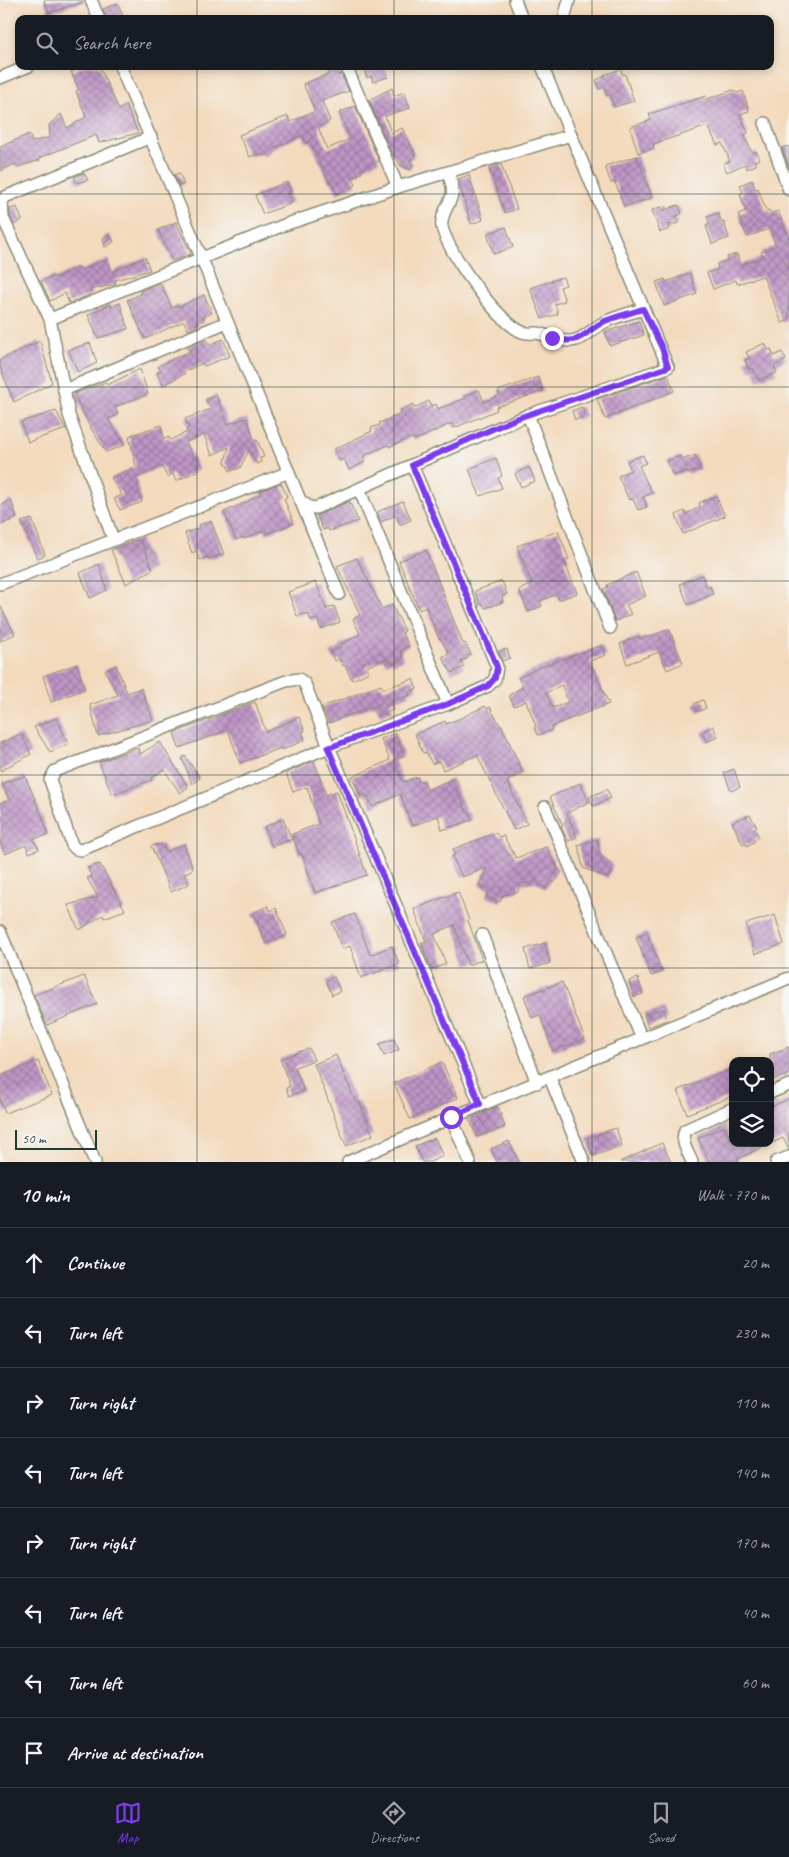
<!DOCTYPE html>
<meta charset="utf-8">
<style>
:root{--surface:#171b24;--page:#20242c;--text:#f1f3f6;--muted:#9ea1a6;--line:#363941;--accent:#7c3aed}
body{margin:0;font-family:Caveat,sans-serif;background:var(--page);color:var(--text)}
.controls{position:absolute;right:15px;bottom:15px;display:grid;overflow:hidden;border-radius:10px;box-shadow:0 2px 8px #0003}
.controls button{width:45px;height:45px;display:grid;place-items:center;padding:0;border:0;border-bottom:1px solid var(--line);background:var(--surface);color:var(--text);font:25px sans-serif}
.scale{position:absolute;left:15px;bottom:12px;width:82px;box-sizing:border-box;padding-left:5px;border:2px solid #1f3d34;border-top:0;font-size:14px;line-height:18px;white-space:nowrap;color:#1f3d34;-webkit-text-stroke:4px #f6f6f2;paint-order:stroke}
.stop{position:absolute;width:15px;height:15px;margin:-11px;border:4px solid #7c3aed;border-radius:50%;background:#fff}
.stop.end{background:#7c3aed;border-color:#fff;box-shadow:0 1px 5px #0008}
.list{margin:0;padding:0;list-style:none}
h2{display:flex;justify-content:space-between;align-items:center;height:65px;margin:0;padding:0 20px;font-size:21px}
h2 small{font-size:16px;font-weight:400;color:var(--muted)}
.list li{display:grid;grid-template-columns:32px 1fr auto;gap:15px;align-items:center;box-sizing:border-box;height:70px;padding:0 20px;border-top:1px solid var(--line)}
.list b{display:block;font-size:19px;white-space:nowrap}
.list em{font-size:16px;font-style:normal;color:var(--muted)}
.icon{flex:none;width:28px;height:28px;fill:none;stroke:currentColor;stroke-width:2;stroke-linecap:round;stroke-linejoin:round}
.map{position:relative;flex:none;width:789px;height:1162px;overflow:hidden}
.search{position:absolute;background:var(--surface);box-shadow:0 2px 8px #0003;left:15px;right:15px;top:15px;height:55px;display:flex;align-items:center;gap:12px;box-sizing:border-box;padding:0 18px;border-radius:10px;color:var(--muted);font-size:19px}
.sheet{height:625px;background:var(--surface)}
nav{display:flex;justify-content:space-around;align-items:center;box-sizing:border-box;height:70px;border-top:1px solid var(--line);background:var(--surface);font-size:14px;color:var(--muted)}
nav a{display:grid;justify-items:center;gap:2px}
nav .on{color:var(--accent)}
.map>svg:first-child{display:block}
.building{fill:url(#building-cross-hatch);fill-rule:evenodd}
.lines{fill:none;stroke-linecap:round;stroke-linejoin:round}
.street-casing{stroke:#898c78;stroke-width:14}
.street{stroke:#fff;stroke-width:11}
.route{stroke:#7c3aed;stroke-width:6}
.grid{fill:none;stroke:#1f3d34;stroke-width:1;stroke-opacity:0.55}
</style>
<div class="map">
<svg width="789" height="1162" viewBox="0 0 789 1162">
<defs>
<pattern id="building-cross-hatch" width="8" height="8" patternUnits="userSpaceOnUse" patternTransform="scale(1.25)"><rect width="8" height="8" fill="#bf95c6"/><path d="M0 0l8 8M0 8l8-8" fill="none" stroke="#9b7ba2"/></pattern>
</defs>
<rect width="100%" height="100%" fill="#f6f6f2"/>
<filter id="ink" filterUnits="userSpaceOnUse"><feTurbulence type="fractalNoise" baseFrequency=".02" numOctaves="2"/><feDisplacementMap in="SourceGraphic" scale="10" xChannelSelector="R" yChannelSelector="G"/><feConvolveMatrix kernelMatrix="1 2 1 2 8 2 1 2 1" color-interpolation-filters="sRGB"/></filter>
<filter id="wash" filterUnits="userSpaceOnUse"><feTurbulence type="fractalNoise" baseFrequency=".0096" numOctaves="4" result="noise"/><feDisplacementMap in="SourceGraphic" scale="20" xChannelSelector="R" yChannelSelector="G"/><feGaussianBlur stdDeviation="1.12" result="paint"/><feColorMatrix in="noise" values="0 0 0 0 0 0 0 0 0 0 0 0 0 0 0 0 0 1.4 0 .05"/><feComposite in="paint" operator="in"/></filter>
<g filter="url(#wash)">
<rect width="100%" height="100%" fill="#f3dabd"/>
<g id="blocks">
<g class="building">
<path d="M44,0h39v2l-34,11z"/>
<path d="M118,3l6,16h-18l-3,-10z"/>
<path d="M85,66h14l20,44 7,-5 12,28 -39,10 -3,-8 -57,23 1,2 -23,7 -2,-3 -15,7v-24l29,-13 3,8 18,-5 -1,-12 12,-11 6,14 19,-11 -10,-26 3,-1 -8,-18z"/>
<path d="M371,66h13l4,11 -15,5 -2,-6 -4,2 -3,-9z"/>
<path d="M336,69l2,6 3,-1 8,17 -27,10 8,20 -12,6 9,22 24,-10 -12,-26 16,-7 24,55 -19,9 2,3 -10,4 4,8 -19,9 -6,-13 -2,1 -19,-41 -4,2 -3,-8 -29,13 -9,8 -8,-2 -7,3 -11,-22 49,-19 2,6 25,-11 -12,-27 26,-10 -1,-2z"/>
<path d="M621,69l1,5h3l9,27 -20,6 -4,-12 -3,1 -2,-9 -6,2 -3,-9 8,-3v-2z"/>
<path d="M392,88l2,8 10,-4 6,16 -25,8 6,17 11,-5 13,26 -2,1 1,2 -5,3 4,4 -3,6 -10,-5 -6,-11 -2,1 -23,-55z"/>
<path d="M733,90l4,3 6,-2 6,20 -9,3 8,19 -4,2 8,18 4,-2 3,8 -4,2 1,4 -9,4 -2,-5 -18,8 -4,-8 7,-3 -8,-18 -5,2 -9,-19 -55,18 1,4 -16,5 -8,-26 21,-7 -2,-6 57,-18 1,3z"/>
<path d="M789,146v22l-7,-20z"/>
<path d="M637,156l15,42 -28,9 -9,-25 -4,1 -6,-17z"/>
<path d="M501,164l16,45 -12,4 -16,-45z"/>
<path d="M84,173l4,7 -11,3 -3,-6z"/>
<path d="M179,173l5,11 -5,2 -5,-11z"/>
<path d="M469,175l14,45 -12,4 -13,-45z"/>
<path d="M752,180l3,9 3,-1 8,23 3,-1 2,3 7,-2 11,27v82l-7,3 -19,-47 -26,8 -1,-4 -23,9 -6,-16 11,-4 -1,-5 11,-4 -1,-3 10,-3 3,11 24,-8 -3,-5 15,-6 -7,-17 -22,8 -9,-23 8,-3 -6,-17 3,-1 -3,-8z"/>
<path d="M287,182l4,11 -3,1 4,9 -29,11 -8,-19z"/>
<path d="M678,205l4,9 -6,2 2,7 -9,2 1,4 -10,3 -8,-22 9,-3 1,4z"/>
<path d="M17,207l5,13 -8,5 -4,-9v-7z"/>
<path d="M718,213l4,10 2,-1 5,16 -17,6 -6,-18 4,-2 -3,-7z"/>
<path d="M176,222l15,32 -19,7 -14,-31z"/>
<path d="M506,227l7,20 -19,7 -7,-20z"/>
<path d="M109,234l5,8 -9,5 -2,-9z"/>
<path d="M145,257l5,13 -35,10 1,4 -26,6 2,4 -23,9 -4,-10 -15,8 -9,-20 13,-5 1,2 24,-11 2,3 27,-11 4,13z"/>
<path d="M690,273l7,21 -33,12 -8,-24 9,-3 1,3z"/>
<path d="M563,277l3,8 -6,2 5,14 -10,3 3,10 -16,5 -12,-31z"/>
<path d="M160,283l12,25 6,-3 1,2 25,-12 8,18 -9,4 1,3 -8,4 1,2 -9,4 -4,-9 -39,18 -18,-39 14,-6 -1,-3z"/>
<path d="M120,303l8,26 -30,9 -10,-23 22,-11 1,3z"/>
<path d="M639,321l5,14 -34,11 -5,-14z"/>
<path d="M206,339l3,6 14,-6 7,17 -26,10 -2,-3 -18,9v2l-21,11 -6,-13 4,-1 -3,-5 32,-15 -2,-4z"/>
<path d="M40,341l12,42 -38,19 -14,-35v-7z"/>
<path d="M90,343l7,20 -19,9 -10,-22z"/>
<path d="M765,343l3,7 3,-1 3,7 8,-4 4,8 -12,6 3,7 -19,7 -5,-12 -4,2 -4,-10 4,-2 -3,-6z"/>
<path d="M140,369l8,25 -33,13 3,8 -10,4 17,26 -19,7 -16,-25 -16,-33 32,-12 1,3z"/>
<path d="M668,375l6,16 -69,28 -8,-20z"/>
<path d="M538,377l5,14 -47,16 1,3 -43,18 -2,-5 -27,13 -11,4 -1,-3 -24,10 -1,-2 -21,9 -4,3 2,5 -16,8 -5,-11 -4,2 -6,-12 38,-18 -1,-3 9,-3 -1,-2 22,-9 -2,-3 14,-7 1,4 15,-7 2,5 5,-2 2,5 28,-11 -1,-2 14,-6 5,12 16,-7 -2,-4z"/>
<path d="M216,395l12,29 19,-6 7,23 3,-1 7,17 -4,1 1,4 -4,2 -8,-14 -9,18 -10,3 -5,-9 4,-15 -17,8 -8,-20 -18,7 13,28 -23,11 -3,-7 -6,3 -5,-11 -26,12 3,6 -2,1 5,17 -22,8 -6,-11 8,-4 -11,-17 25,-12 -7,-30 32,-11 3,14 5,-2 1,3 17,-8 -1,-3 3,-1 -4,-9 26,-10 -5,-9z"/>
<path d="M582,407l3,9 -10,4 -3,-9z"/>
<path d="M56,411l10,18 -38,13 -7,-20z"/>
<path d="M643,455l3,8 -7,3 13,27 -9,4 4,10 -9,3 -5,-11 -4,1 -11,-24 13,-6 -4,-9z"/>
<path d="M695,455l6,14 -13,5 -1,-3 -14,5 -6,-15 13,-5 2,4z"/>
<path d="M496,458l6,18 -4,2 4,10 -22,8 -11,-27z"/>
<path d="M529,467l6,14 -14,6 -6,-13z"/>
<path d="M281,483l6,14 -3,2 10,24 -28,11 -1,-4 -21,9 -1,-2 -7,3 -12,-28 27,-12v-1l10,-5 -1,-3z"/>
<path d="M716,496l9,20 -42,18 -7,-19 8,-4 2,3 14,-7 -1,-4z"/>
<path d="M11,500l6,18 -17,7v-19z"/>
<path d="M349,501l9,20 -29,10 -1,-3 -5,2 -6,-15z"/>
<path d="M403,501l8,19 -11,5 -4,-10 -15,7 -4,-10z"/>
<path d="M32,519l13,36 -8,3 -16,-36z"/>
<path d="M211,521l13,33 -16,5 -1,-2 -7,3 -4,-9 -4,2 -7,-20 14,-5 -1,-3z"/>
<path d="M558,531l11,28 -5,2 13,32 -18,7 -2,-6 -17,7 2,5 -14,6 -9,-22 13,-6 -15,-38z"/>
<path d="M140,539l13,30 -27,15 -15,-34z"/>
<path d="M426,550l37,94 2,-1 6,11 -4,2 1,2 -7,3 3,6 -12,6 -10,-16 7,-3 -9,-16 -1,1 -13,-32 -7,3 -20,-49z"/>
<path d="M357,558l25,51 10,-4 13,26 -3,2 7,13 -8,4 2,9 -10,5 -1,-3 -6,3 -2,-5 -18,8 3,5 -17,8 -7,-15 -2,1 -4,-7 -4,2 -5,-8 11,-6 -1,-2 20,-11 -7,-15 7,-4 -23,-49z"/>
<path d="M99,564l8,26 -17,8 -10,-25z"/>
<path d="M636,572l10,24 -20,9 5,9 -16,7 -12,-32 5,-2 -1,-2z"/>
<path d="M702,575l5,13 3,-2 3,8 -25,11 -8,-21z"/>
<path d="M502,581l5,13 -5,2 1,6 -18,6 -2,-4 -3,1 -5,-14z"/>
<path d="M316,582l10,27 8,-3 6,16 -19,7 -4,-10 -6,2 -3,-8 -11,3 -9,-24z"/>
<path d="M0,605l15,29 -15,7z"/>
<path d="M669,629l14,34 -16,7 -8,-18 -32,12 -7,-20 19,-8 1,3 6,-2v1z"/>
<path d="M602,645l4,10 -16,6 19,43 -52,20 -6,4 1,2 -14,5 -4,-8 2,-1 -10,-25 -12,5 -5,-11 14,-8 -5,-9 20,-10zM562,685l6,17 -15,6 -7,-15z"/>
<path d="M507,649l3,9 -8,3 -3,-10z"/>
<path d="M77,664l8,25 -34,13 -8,-26z"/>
<path d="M116,665l11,28 14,-5 12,32 -55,16 -8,-31 28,-10 -13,-25z"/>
<path d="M413,679l4,10 -8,3 1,3 -20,7 3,8 -13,5 -4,-10 -47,18 -7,-16 59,-22 2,4z"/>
<path d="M703,700l3,8 -8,4 -4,-8z"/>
<path d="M255,702l11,30 33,-15 6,14 -3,1 3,8 -23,10 -1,-2 -41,15 -12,-33 -49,18 -5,-15z"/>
<path d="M485,706l2,3 3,-2 11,20 1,-1 21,47 -16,8 20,43 -13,6 -37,-75 -34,15 -4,-9 -7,3 -6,-12 -3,1 -8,-19 30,-13 1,3 15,-6z"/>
<path d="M57,718l11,26 -18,8 -16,-25z"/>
<path d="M713,726l5,11 -12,5 -4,-10z"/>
<path d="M395,733l9,23 -10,4 9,22 14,-5 2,5 5,-2 3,10 25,-11 15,34 2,-1 3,8 -30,10 -4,-14 -26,10 -12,-32 -28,13 -4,-11 -2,1 -1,-3 -4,2 -9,-19 38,-17 -9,-21z"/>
<path d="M21,734l10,20 -31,17v-28z"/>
<path d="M160,742l28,45 -8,6 -16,-24 -13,9 1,2 -40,14 -13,-32 39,-14 2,6z"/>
<path d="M185,756l15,22 -8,6 -10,-26z"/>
<path d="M314,761l12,34 11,-4 30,84 -52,18 -13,-39h-3l-7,-20 27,-10 -12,-37 -14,5 -7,-19z"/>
<path d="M734,769l6,18 -9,4 -7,-18z"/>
<path d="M25,776l18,42 5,17 -15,4 6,10 -10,4 -3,-8 -21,9 -5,-12v-39l9,-3 -7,-17z"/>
<path d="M580,783l9,19 -22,11 10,24 -9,4 -7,-14 2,-1 -13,-29z"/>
<path d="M607,789l4,9 -18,8 -4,-9z"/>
<path d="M750,815l7,12 -3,1 5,9 -5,2 1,2 -8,5 -1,-3 -3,2 -11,-23z"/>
<path d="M283,819l9,20 -20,8 -8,-20z"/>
<path d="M495,833l5,4 3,-2 13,23 30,-11 12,22 -13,20 -9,-7 -16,2 -2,8 -15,3 -3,7 -14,-5 3,-8 -10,-4 8,-17 -25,9 -10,-21 3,-1 -2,-6z"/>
<path d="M598,839l1,15 14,11 -5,13 -25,-10 -5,-23z"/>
<path d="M162,844l4,8 18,-8 9,25 -9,5 5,10 -18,8 -20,-46z"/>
<path d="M100,864l25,46 -21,8 -1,-3 -24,15 -11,-25 30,-8 -11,-19 5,-1 -5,-9z"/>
<path d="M458,892l11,28h-1l14,40 -14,5 -14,-40 -20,9 12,30 -14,5 -11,-26 5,-2 -12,-32z"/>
<path d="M268,906l2,5 6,-3 11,27 -21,9 -13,-31z"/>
<path d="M355,914l15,41 22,-9 7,18 -38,14 -11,-32 -8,3 -10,-27z"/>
<path d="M775,915l9,29 -29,10 -9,-30z"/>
<path d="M647,933l15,39 -11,4 -15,-39z"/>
<path d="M545,943l5,20 -20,6 -5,-20z"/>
<path d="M84,976l13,28 -50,21 -13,-30z"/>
<path d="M334,977l6,14 -8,4 -6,-14z"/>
<path d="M638,978l5,16 -9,3 -5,-16z"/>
<path d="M562,982l23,57 -32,12 -13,-36 -8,3 -8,-22z"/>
<path d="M664,1009l3,11 -19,7 -4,-13z"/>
<path d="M394,1039l5,11 -15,6 -5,-12z"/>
<path d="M789,1047v27l-19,7v-27z"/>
<path d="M309,1048l5,12 -19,7 9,24 -15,5 -3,-8 4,-2 -10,-27z"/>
<path d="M336,1055l20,48 3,-2 14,34 -27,11 -32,-82z"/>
<path d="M38,1061l14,34 -47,18 -5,-12v-25z"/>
<path d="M442,1062l16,36 -48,21 -16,-36z"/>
<path d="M733,1069v27l-46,18 -9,-24z"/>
<path d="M789,1099v51l-6,-12 -46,21 2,3h-30l-11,-24 27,-12 7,17h38v-36z"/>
<path d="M498,1107l7,20 -28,10 -8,-19z"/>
<path d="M616,1128l6,18 -29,10 -6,-18z"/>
<path d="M435,1138l8,18 -13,6h-8l-7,-16z"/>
<path d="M509,1141l10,21h-22l-6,-13z"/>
<path d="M662,1143l9,19h-51z"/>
</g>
</g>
</g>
<g filter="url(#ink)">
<use href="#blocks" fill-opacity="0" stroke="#898c78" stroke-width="1"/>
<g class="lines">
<defs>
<g id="street">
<path d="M91,0l8,19"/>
<path d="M515,0l7,19"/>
<path d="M564,19l5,-19"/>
<path d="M120,66l81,191 99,243 9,7 7,1 96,-43 85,202 -2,12 -7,7 -40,18 -119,43 -248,103 -5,-1 -4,-4 -22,-65 5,-9 231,-90 13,-2 6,5 24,63 151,357"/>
<path d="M346,66l52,121"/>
<path d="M0,78l29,-12"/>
<path d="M765,123l24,67"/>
<path d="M448,173c2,6 6,15 4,22 -3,11 -12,20 -10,32 6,26 56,95 80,105 5,2 11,1 15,1 11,2 22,9 34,8 14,-1 23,-15 36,-20 11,-5 24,-8 36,-12"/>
<path d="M50,319l-47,-101 -1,-16 3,-5 146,-60"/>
<path d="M64,390l163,-68"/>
<path d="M528,415l140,-48 -97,-232"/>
<path d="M412,465l116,-50 82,213"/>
<path d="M359,489l89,215"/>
<path d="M301,502l38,92"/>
<path d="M113,539l-44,-124 -19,-96 234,-94 114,-38 173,-52 -29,-69"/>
<path d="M0,584l289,-112"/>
<path d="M545,807l97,232"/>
<path d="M0,931l95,231"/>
<path d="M482,935l55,148"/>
<path d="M550,1078l34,84"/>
<path d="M770,1093l19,-8"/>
<path d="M451,1117l19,45"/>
<path d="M348,1162c146,-64 294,-123 441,-184"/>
<path d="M692,1162c-4,-10 -12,-21 -7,-32l48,-22"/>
<path d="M776,1162l13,-5"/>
</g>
</defs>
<use href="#street" class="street-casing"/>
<use href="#street" class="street"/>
</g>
</g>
<g class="lines" filter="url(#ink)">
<path class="route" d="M451,1117l29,-13 -152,-356 120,-44 40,-18 7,-8 2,-11 -85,-202 103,-46 153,-52 -6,-19 -19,-39c-12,4 -26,7 -38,12 -24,12 -22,25 -53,17"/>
</g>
<path class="grid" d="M197,0v19M394,0v19M592,0v19M197,66v1096M394,66v1096M592,66v1096M0,194h789M0,387h789M0,581h789M0,775h789M0,968h789"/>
</svg>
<div class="controls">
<button><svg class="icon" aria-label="locate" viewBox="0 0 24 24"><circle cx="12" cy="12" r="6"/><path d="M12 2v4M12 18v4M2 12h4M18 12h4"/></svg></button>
<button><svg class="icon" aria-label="layers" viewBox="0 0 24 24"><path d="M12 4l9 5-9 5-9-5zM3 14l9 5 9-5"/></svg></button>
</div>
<div class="scale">50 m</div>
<div class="stop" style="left:451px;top:1117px"></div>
<div class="stop end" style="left:552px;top:338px"></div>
<div class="search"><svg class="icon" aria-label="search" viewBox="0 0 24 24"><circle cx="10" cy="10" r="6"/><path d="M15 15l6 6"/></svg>Search here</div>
</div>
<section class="sheet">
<h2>10 min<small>Walk · 770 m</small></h2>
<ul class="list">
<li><svg class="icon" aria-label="ahead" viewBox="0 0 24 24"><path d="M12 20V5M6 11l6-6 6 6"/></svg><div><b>Continue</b></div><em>20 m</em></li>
<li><svg class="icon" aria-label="left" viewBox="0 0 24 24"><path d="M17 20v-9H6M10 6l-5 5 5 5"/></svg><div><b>Turn left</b></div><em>230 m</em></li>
<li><svg class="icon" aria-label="right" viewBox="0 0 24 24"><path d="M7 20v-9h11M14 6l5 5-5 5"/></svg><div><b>Turn right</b></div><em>110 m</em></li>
<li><svg class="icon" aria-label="left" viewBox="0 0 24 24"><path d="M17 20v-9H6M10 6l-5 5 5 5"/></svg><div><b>Turn left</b></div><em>140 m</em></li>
<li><svg class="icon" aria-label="right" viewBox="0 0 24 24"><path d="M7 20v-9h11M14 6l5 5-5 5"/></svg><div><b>Turn right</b></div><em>170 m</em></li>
<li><svg class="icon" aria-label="left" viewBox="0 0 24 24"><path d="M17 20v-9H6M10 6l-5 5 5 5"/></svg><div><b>Turn left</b></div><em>40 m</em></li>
<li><svg class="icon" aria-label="left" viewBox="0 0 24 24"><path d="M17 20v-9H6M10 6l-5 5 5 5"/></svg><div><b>Turn left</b></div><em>60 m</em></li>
<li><svg class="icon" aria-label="arrive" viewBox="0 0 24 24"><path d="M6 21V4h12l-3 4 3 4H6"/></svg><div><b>Arrive at destination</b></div></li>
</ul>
</section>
<nav>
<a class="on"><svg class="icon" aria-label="map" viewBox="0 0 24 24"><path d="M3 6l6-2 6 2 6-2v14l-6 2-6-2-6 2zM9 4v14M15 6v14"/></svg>Map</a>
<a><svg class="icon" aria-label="directions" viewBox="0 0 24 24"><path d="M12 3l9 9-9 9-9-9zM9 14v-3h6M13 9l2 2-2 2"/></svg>Directions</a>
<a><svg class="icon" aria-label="saved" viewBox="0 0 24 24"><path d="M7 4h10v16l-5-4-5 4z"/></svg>Saved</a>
</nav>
